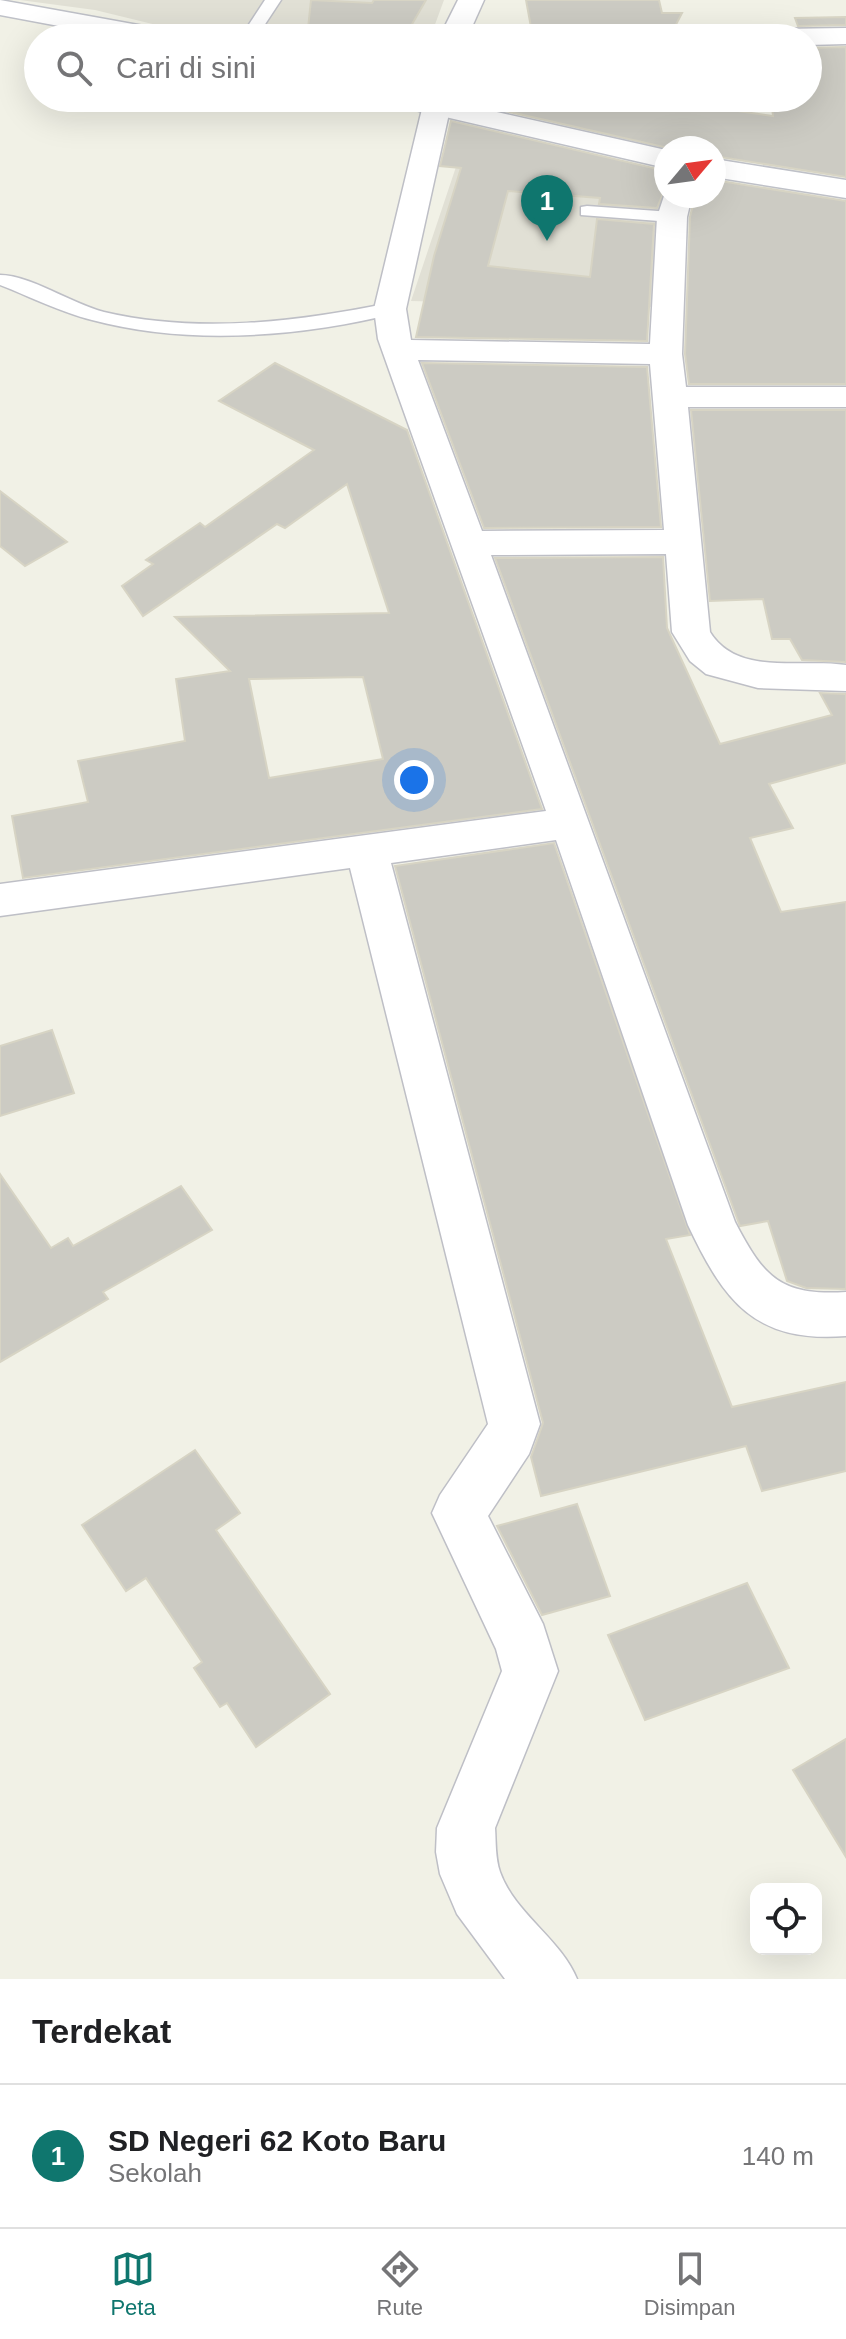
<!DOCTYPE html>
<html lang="id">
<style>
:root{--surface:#fff;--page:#f6f6f6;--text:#202124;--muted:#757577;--line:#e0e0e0;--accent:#0f766e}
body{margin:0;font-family:Arial,sans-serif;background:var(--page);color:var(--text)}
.controls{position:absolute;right:24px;bottom:24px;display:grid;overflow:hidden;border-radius:16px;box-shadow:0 8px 32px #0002}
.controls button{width:72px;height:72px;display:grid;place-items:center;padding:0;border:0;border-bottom:2px solid var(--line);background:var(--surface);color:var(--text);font:40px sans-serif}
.compass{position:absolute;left:654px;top:136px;width:72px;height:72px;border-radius:50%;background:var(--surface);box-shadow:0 8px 32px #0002;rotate:61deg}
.you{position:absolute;left:414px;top:780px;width:28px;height:28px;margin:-20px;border:6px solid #fff;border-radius:50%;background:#1a73e8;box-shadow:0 0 0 12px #1a73e833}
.badge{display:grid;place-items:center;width:52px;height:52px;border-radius:50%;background:var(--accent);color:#fff;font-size:26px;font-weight:700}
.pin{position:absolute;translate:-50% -66px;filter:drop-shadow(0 2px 4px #0008)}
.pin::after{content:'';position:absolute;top:42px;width:28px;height:24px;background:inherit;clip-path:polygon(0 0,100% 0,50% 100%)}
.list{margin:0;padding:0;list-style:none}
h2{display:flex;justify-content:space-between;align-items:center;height:104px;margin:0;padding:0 32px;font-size:34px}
h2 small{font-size:26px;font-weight:400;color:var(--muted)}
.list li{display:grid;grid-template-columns:52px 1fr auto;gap:24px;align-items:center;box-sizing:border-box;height:144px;padding:0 32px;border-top:2px solid var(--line)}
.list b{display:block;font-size:30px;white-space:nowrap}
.list p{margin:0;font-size:26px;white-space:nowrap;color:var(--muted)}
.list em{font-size:26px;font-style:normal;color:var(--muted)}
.icon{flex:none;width:44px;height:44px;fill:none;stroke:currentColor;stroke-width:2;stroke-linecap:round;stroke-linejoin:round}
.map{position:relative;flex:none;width:846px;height:1979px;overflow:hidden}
.search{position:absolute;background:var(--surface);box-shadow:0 8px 32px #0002;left:24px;right:24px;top:24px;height:88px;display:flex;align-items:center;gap:20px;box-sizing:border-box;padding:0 28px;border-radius:44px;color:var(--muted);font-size:30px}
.sheet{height:248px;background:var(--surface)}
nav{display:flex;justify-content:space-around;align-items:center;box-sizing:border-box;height:112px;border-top:2px solid var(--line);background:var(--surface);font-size:22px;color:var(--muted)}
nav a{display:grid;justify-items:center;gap:4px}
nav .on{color:var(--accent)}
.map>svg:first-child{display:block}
.education{fill:#e1e0d5}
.building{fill:#cccbc3;stroke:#d7d4c4;stroke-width:2;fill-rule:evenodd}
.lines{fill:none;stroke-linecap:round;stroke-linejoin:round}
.lane-casing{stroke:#bebfc6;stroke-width:3}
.street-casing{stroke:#bebfc6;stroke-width:3}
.secondary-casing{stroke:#bfc1c8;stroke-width:3}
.lane{fill:#fff;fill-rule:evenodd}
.street{fill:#fff;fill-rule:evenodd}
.secondary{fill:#fff;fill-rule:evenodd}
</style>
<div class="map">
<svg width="846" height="1979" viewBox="0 0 846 1979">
<rect width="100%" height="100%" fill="#f1f1e6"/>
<g class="education">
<path d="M20,0h424l-14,38h-220l-115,-28z"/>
<path d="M460,155l206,25 -8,127 -247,-6z"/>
</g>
<g class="building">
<path d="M311,0l61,3 2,-3h52l-22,38h-97z"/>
<path d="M526,0h133l3,13h20l-13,25h-136z"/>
<path d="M846,17v8l-48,1 -3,-8z"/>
<path d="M846,47v130l-132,-21v-8h-46l-211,-48 190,-2 126,18 -2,-18h37v-50z"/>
<path d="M451,121l215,50v16l-9,21 -58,-4 1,-6 -92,-7 -20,75 102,11 7,-58 57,5 -7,117 -231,-4 18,-81 27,-88 -21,-2z"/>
<path d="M714,180l132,21v183h-157l-4,-30 5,-137 5,-21h19z"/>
<path d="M275,363l132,67 135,379 -519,69 -11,-62 76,-14 -10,-41 107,-20 -9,-62 54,-8 -55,-54 214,-4 -42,-129 -62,44 -8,-4 -134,92 -21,-30 31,-22 -7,-4 54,-37 5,4 109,-77 -95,-49zM363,677l20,82 -114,19 -20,-99z"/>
<path d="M422,363l225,4 14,160 -177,1z"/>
<path d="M691,410h155v252l-44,-2 -12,-21h-18l-9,-40 -53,2z"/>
<path d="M0,491l67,51 -42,24 -25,-20z"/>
<path d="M663,557l4,71 53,116 112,-29 -12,-22 26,1v69l-77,21 24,44 -43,10 31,74 65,-10v387l-40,-1 -19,-7 -19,-60 -28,5 -2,-5 -243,-663z"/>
<path d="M554,843l136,392 -24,4 66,168 114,-25v89l-84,20 -16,-45 -205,50 -10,-39 12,-34 -148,-557z"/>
<path d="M52,1030l22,63 -74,23v-70z"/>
<path d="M0,1174l51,74 17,-10 5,8 108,-60 31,44 -109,62 5,7 -108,63z"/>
<path d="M195,1450l45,63 -24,17 114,164 -74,53 -29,-44 -7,4 -26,-39 8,-6 -56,-84 -20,13 -44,-66z"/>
<path d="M577,1504l33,92 -68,19 -45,-89z"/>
<path d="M747,1583l42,85 -144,52 -37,-85z"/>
<path d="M846,1739v118l-53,-87z"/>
</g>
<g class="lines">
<defs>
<g id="lane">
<path d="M265,0h16l-25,38h-16z"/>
<path d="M587,206l85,6 9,5 -9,5 -91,-7v-8z"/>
<path d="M0,275c30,0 72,29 104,37 94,22 192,10 286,-9l9,6 -2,4c-97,24 -208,33 -305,7 -32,-8 -61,-23 -92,-35z"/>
</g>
<g id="street">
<path d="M458,0h26l-17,38h-28z"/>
<path d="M846,28v16l-38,1v-7h-109l4,-6 10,-2z"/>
<path d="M436,101l10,2 4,6 -44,200 5,31 239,4 7,-127 9,-27v6h26l-5,21 -5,137 4,33h160v20h-158l22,225c28,45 91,26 136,33v26l-88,-3 -52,-14 -16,-13 -18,-29 -6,-78 -175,1 244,667c29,56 46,74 111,70v44c-92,7 -122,-35 -158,-111l-132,-385 -165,23 149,561 -11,30 -41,62 55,108 15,47 -63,157c1,14 0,30 5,44 15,42 60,66 77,107h-72l-48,-65 -17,-40 -4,-22 1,-24 65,-157 -6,-22 -64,-136 8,-18 48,-71 -138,-556 -350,48v-32l546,-73 -168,-472 -4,-30 48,-200 4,-6zM418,360l232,4 14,166 -182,1z"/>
</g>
<g id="secondary">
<path d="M0,0l166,30 10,2 4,6h-57l-123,-23z"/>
<path d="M384,98h51l231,52v18l-268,-62 -10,-2z"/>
<path d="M714,159l132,21v18l-132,-21z"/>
</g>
</defs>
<use href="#lane" class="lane-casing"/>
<use href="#street" class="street-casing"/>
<use href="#secondary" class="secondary-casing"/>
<use href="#lane" class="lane"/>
<use href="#street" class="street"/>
<use href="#secondary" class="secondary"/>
</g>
</svg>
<div class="controls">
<button><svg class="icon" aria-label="locate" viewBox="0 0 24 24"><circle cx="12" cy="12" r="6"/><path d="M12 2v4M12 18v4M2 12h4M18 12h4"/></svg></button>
</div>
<svg class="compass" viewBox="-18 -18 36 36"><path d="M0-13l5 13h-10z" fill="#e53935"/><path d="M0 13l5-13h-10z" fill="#757577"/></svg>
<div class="you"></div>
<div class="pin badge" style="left:547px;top:241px">1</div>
<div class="search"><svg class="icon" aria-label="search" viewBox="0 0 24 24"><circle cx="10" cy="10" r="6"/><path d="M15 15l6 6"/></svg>Cari di sini</div>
</div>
<section class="sheet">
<h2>Terdekat<small></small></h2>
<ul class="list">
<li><span class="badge">1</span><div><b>SD Negeri 62 Koto Baru</b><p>Sekolah</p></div><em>140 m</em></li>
</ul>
</section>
<nav>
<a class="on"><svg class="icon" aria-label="map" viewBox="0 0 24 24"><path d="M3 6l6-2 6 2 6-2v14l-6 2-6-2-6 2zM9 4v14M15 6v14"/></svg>Peta</a>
<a><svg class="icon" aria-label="directions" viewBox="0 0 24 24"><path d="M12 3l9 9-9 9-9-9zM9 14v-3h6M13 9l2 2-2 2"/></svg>Rute</a>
<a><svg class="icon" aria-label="saved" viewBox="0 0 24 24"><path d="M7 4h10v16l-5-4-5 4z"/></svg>Disimpan</a>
</nav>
